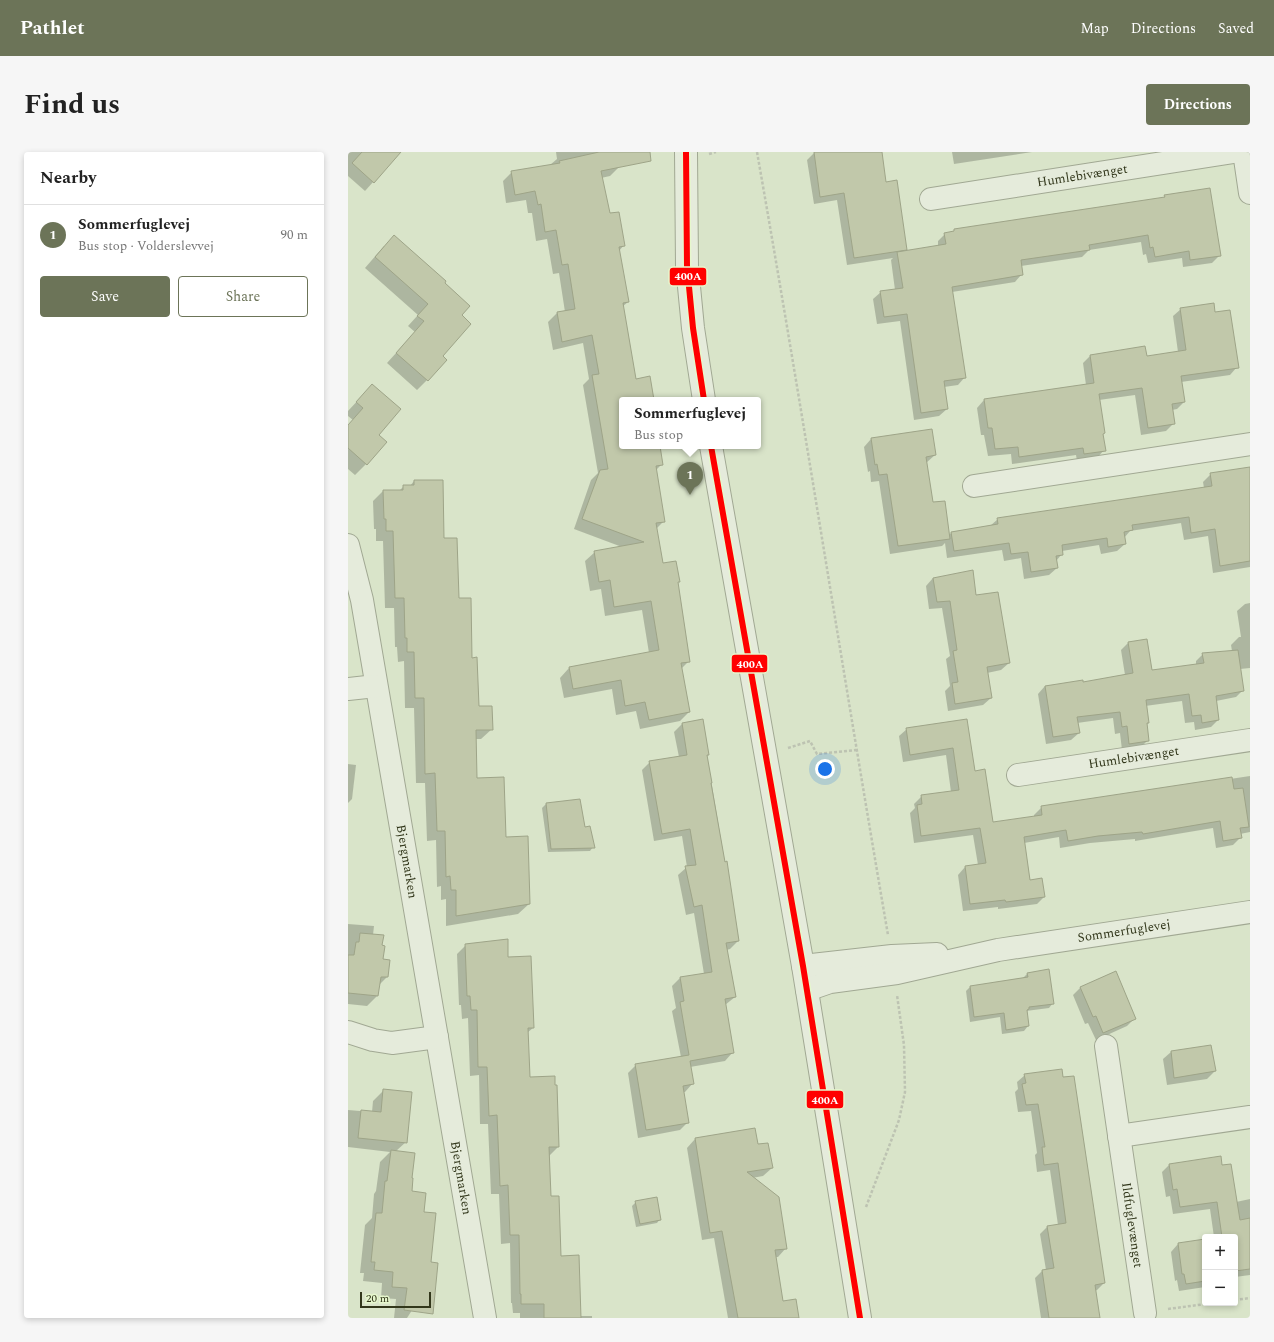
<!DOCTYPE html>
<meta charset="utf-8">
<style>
:root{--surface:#fff;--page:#f6f6f6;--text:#222;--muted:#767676;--line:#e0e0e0;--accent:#6c7458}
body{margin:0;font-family:Spectral,serif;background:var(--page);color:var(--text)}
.controls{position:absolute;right:12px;bottom:12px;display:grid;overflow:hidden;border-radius:4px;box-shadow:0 2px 6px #0003}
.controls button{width:36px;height:36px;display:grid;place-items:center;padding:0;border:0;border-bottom:1px solid var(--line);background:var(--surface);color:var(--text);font:20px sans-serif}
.scale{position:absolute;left:12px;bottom:10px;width:71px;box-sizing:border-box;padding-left:4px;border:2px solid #32371b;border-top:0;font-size:11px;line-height:14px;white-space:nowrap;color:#32371b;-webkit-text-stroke:3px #e6f7cd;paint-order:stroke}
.you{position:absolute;left:477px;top:617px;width:14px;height:14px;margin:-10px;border:3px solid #fff;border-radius:50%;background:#1a73e8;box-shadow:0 0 0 6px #1a73e833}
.badge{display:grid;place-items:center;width:26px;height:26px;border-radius:50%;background:var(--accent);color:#fff;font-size:13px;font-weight:700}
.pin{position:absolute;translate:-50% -33px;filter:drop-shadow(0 1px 2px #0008)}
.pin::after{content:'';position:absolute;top:21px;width:14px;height:12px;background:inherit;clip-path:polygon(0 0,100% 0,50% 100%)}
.popup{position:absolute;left:271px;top:245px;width:142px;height:52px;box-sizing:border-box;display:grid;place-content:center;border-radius:4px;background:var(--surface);filter:drop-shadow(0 1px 3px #0005);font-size:13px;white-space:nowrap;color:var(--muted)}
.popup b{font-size:15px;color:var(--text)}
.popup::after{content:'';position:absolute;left:50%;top:100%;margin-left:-8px;border:8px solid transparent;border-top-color:var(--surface)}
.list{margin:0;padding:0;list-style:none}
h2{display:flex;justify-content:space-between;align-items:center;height:52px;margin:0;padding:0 16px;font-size:17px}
h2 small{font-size:13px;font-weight:400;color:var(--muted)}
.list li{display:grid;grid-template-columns:26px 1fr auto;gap:12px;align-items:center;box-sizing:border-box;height:60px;padding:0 16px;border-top:1px solid var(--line)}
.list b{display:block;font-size:15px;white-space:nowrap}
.list p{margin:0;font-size:13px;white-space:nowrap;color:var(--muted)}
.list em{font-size:13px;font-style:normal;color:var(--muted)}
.actions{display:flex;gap:8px;padding:12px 16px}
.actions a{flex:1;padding:9px 0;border:1px solid var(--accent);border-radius:4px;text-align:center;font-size:14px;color:var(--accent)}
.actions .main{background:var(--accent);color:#fff}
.map{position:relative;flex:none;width:902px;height:1166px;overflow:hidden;border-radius:4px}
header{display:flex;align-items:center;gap:24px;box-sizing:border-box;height:56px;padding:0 20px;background:var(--accent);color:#fff}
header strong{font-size:19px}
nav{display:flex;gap:22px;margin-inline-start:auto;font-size:14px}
.intro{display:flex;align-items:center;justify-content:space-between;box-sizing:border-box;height:96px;padding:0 24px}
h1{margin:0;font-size:28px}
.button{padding:10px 18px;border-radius:4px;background:var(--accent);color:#fff;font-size:14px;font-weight:700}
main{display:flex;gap:24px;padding:0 24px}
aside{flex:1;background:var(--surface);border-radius:4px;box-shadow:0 2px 6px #0003}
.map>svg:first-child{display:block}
.shadow{fill:#0003}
.building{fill:#c1c8aa;stroke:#9ea488}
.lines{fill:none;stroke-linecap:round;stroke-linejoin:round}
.minor-casing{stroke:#a1a893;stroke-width:24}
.path{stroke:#bdc3b2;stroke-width:2.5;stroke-dasharray:3 2;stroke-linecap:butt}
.minor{stroke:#e5ebdb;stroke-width:22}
.bus-1-casing{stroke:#e6f7cd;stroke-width:9}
.bus-1{stroke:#f00;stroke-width:6}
.labels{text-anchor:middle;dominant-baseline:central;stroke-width:3;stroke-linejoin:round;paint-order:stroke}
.street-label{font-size:13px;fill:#32371b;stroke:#e6f7cd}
.line-badge{stroke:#e6f7cd;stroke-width:1.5}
.badge-label{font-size:11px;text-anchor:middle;font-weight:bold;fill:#fff}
</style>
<header>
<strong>Pathlet</strong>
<nav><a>Map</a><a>Directions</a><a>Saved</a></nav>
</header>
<div class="intro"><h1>Find us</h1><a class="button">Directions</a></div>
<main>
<aside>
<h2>Nearby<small></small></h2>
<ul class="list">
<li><span class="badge">1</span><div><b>Sommerfuglevej</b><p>Bus stop · Volderslevvej</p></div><em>90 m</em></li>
</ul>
<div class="actions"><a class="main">Save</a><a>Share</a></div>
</aside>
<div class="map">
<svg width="902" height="1166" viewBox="0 0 902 1166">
<rect width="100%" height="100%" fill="#d9e4c9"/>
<g class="shadow">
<path d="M0,0h52l-35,39 -17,-15z"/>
<path d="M208,0h60l3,15 -9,9 -9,2 8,36 15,31 -5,6 9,51 -6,5 13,73 18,20h-31v46h37l3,18 -6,6 8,51 -8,8 6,35 17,17 -2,2 12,78 -8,8 8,43 -9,9 -40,8 -4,-18 -20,4 -4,-26 -48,9 -4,-20 9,-10 80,-15 -7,-43 -37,6 -4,-27 -11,2 -5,-30 10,-9 27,-5 -48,-18 17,-49 7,-7 -15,-88 6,-6 -6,-36 -30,7 -5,-28 9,-9 8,-1 -6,-39 -6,1 -6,-35 -11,2 -4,-28h-4l-2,-13 -20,3 -3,-22 9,-9 38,-7 7,-6z"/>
<path d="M470,0h63l4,31 21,67 -2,2 34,-6v-5l7,-7 7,-2 3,-2 207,-31 3,-3 55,59 -8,8 -29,4 -1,-9 -34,5 -2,-9 -3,1 -2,-13 -52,8 -7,7 -61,9 1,8 -7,8 -63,10 13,85 -7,8 -14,2 3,22 -8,7 -25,4 -14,-99 -23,3 -4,-25 8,-7 14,-2 -4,-30 2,-2 -46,7 -10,-65 -23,4 -7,-44 7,-7z"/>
<path d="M604,0h80l-78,12z"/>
<path d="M36,94l59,37 17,33 -19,40 -14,24 -10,10 -30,-27 28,-31 -7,-6 10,-11 -53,-47z"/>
<path d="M833,157l33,4 23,54 -7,8 -49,7 3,20 -7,7 -5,1 2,13 -8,8 -25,4 -6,-40 -36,5 5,50 -7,8 -20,3 -1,-6 -64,9 -1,-10 -23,2 -4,-21h-3l-4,-27 7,-8 102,-15 -3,-22 7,-7 56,1 32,-5 -5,-36z"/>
<path d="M13,245l16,38 -11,29 -11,11 -7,-6v-44l5,-5 -5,-4v-5z"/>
<path d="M523,287l64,16 -9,8 6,40 17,32 3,-3 38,-6 8,-7 206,-31 -1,-6 8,-8 39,-6v99l-37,6 -5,-37 -24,4 -3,-17 -51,8 -6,7 1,6 -8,7 -16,3 -2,-9 -37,6v3l-6,7 1,7 -8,7 -25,4 -3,-21 -17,3 -2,-11 -55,8 -2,-15 -3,3 -52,8 -11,-73 -8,1 -1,-11 -2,1 -4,-25z"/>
<path d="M66,329l29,58 28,120 7,48 14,22 -11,10h-6l1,40 29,59 24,66 -11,10 -72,12v-27l-5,1v-14l-4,1 -1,-47 -9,1 -2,-58h-9l-2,-75h-9l-1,-47 -6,1 -1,-15h-2l-1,-39h-9l-2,-67h-7v-12h-2l-1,-28 10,-10h16l5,-5h6z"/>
<path d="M585,426l42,18 34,67 -8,7 -14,3 4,25 -8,7 -35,6 -3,-20 5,-5 -4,-27 4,-3 -8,-48 -13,1 -3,-23z"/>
<path d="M902,451v65l-10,1 3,21 -7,7 -20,4 2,19 -7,7 -16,3 -1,-8 -9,1 -3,-22 -37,5 3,17 -2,2 2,15 -7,7 -19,3 -2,-17 -5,1 -2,-16 -36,5 2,10 -8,7 -25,4 -8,-50 7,-8 38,-3 42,-8 -4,-25 8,-8 22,29 45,-6v-4l7,-7 29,-3 -1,-6 8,-8h2l-4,-26 8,-7z"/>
<path d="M355,568l5,35 -1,1 31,185 -8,8 -4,1 9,47 -10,8 8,47 -8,9 -35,6 3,16 -8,9h-2l5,30 -8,8 -42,8 -10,-65 8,-8 45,-8 -9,-46 4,-3 -4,-22 8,-8 24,-4 -10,-61 -8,2 -8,-40 9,-8 -5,-31 -28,5 -12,-71 8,-8 29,-5 -5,-25 8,-8z"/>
<path d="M618,568l8,52 18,51 42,-6v-2l8,-8 208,-31v56l-10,2 1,3 -8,8 -17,3 -3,-20 -78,13v-2l-45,4 -30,5 -1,-11 -35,6 6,38 14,16 -7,7 -39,5v-2l-35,4 -5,-36 7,-8 13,-2 -5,-30 -59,8 -4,-30 5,-5 -1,-4 8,-8 29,-4 -5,-37 -43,7 -4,-26 8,-7z"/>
<path d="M0,612l8,1 -4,34 -4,4z"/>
<path d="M231,649l5,27 9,19 -3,4 -42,1 -6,-44 4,-4z"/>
<path d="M0,772l26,2 -1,9 14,42 -8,8 -2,11 -10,10 -19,-2z"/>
<path d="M118,793l42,13 25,70 -6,5 2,45 29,69 -9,9 1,41 10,60 20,59h12v2h-72v-5h-7l-1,-10h-1l-1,-60 -9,1 -2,-50h-8l-3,-70h-8l-1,-49 -9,1 -2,-58 -6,1 -1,-14h-2l-2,-51z"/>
<path d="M767,820l20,46 -8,8 -31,14 -8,-17 -3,1 -12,-29 7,-7z"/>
<path d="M679,822l26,29 -4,5 -23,3 2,15 -4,5 -22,3 -2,-17 -30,5 -4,-31 4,-4 53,-9z"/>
<path d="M863,894l4,25 -8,8 -40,6 -4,-26 8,-7z"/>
<path d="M713,918l43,213 -7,7 -2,1 4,27h-58l-6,-40 7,-7 4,-1 -6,-36 7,-7 11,-2 -8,-55 -13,2 -2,-17 2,-2 -6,-42 -13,1 -3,-20 3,-3 -1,-7 8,-7z"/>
<path d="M36,938l22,52 -10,9 15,41 12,21 7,50 6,10 -29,45h-13l2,-19 -15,-1 1,-15 -19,-2 1,-8h-4l5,-48 7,-7 2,-24 2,-3 4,-29 10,-10 -42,-5v-37l24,2 1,-11z"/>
<path d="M406,977l3,16 15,23 -9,8 -11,2 34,70 -8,9h-3l7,45 16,16h-70l-14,-80 -12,2 -15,-92 8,-9z"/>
<path d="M821,1013l53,1 14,36 14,-3v76l-15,2v-40h-21l-4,-28 -37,5 -3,-18 -4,1 -4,-25z"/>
<path d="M288,1050l24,17 -3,4 -21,4 -4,-21z"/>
<path d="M857,1088v47l-26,4 -2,-11 -2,1 -4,-29 7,-8z"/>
</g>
<g class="building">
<path d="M14,0h39l-27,31 -22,-20z"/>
<path d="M251,0h51l1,9 -50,10 9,42 9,-1 6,34 -6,1 10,55 -6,1 13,76 14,-3 4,24h-32v46h38l3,19 -7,1 9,56 -9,1 7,40 13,-2 4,21h-2l12,80 -9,1 9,49 -41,8 -4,-18 -20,4 -4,-26 -48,9 -4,-22 90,-17 -8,-49 -37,6 -4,-27 -11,2 -5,-31 50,-9 -62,-23 18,-49 8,-1 -16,-94 7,-1 -7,-39 -30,7 -5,-30 18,-3 -7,-45 -6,1 -6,-35 -11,2 -4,-28 -3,1 -3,-14 -20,4 -4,-24 49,-8 -1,-2z"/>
<path d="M466,0h68l4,30 11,-2 10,70 -53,8 -10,-65 -24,4z"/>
<path d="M862,36l11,68 -31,4 -1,-9 -34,6 -2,-10 -3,1 -2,-13 -59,10 1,5 -69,10 2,15 -71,12 14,91 -22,3 4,28 -27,4 -14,-99 -23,3 -4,-26 23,-3 -6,-36 49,-8 -2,-11 10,-2v-2l211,-32 -1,-2z"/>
<path d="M46,83l52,46 -1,2 25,23 -8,9 9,9 -28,32 4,4 -19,21 -32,-28 28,-32 -7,-5 11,-12 -53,-47z"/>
<path d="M866,151l1,9 15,-2 9,58 -58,8 4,26 -13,2 3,20 -27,4 -6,-40 -43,6 6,39 -2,1 3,17 -22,3 -1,-6 -64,9 -1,-10 -23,2 -3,-21h-4l-4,-29 110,-16 -4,-28 55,-9 2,10 39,-6 -6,-42z"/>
<path d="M24,232l29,25 -22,26 8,7 -20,23 -19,-17v-23l15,-17 -7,-6z"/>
<path d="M584,277l4,26 -10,2 7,45 12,-1 5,38 -52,7 -11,-72 -8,1 -2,-11 -2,1 -4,-27z"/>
<path d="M902,315v94l-30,5 -5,-37 -24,4 -2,-16 -57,8 1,5 -9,2 2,12 -18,3 -1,-9 -45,7 1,10 -7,1 2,12 -27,4 -3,-20 -17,2 -2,-11 -55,8 -3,-19 47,-8 -1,-6 215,-32 -2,-13z"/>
<path d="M66,328h29l1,58h13l2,60h12l1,60 5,-1 2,49h13l1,24h-17l1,48 27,-1 2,60 22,-1 2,68 -74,12v-26h-5l-1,-14 -4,1 -1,-46h-8l-2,-58 -10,1 -1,-76h-9l-1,-46h-7v-14h-2l-1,-40h-9l-2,-67h-7v-12h-2l-1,-29h20v-5h11z"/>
<path d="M625,418l3,25 22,-3 12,71 -23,4 5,31 -37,6 -3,-21 6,-1 -5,-31 4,-1 -7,-49 -13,1 -4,-24z"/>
<path d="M799,487l5,31 52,-7 -2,-10 36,-3 6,41 -28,5 3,24 -17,3 -1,-8 -9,1 -3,-22 -43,6 3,23h-2l2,18 -20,3 -2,-18 -5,1 -2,-15 -43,5 3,16 -27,4 -8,-51 38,-6v2l50,-9 -5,-31z"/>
<path d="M355,567l6,36h-2l5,28h-1l14,79 2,-1 12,80 -13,2 10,54 -11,2 9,54 -44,8 4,23 -11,2 6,37 -43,7 -11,-66 54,-9 -9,-53 4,-1 -4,-24 32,-5 -10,-67 -8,2 -9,-41 11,-1 -6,-36 -28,5 -13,-73 38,-6 -5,-32z"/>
<path d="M619,567l8,52 10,-2 8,53 49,-7 -1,-9 191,-29 2,12 9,-1 6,39 -9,1 2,10 -19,3 -3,-20 -77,13 -1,-2 -44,4 -30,5 -2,-11 -42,7 6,43 12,-2 3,19 -39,5 -1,-2 -35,4 -5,-38 21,-3 -6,-35 -59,8 -4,-31 5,-1 -1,-9 38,-5 -6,-42 -43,7 -4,-27z"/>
<path d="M232,647l5,28 5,-1 5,22 -44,1 -5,-46z"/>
<path d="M12,781l24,2 -2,10 3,1 -2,13 7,1 -2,17h-7l-3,19 -30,-3v-38h6l2,-13h3z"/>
<path d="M160,787v18l23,-1 3,72h-6l2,49 25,-1v9h2l2,62h-10l2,49h8l2,60 18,-1 2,63h-37v-14h-23v-10h-1l-1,-59h-9l-2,-50 -8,1 -3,-71 -8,1 -2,-49h-9l-1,-57h-6l-1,-14h-3l-2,-52z"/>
<path d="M701,817l5,35 -25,3v2l-2,1 2,16 -23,4 -2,-17 -30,4 -4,-31 58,-9 -1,-4z"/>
<path d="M768,819l20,48 -33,14 -7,-17 -3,1 -13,-30z"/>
<path d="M863,893l5,26 -42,7 -3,-27z"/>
<path d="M714,917l1,8 11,-1 31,207 -10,2 5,33h-51l-7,-48 12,-2 -7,-42 19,-3 -8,-60 -14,2 -2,-18h3l-7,-43 -12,1 -4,-21 4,-1 -2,-9z"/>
<path d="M35,937l29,3 -5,51 -49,-5 3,-28 20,2z"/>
<path d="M407,976l3,16 10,-1 5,25 -26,4 32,25 8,52 -12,1 8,51 13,-2 3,19h-61l-16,-87 -12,2 -15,-95z"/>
<path d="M43,998l24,3 -3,25h1l-1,13 14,2 -2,19 12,1 -5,49 7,1 -5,51 -29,-4 3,-22 -15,-1 1,-15 -19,-2 1,-8h-4l5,-49h6l3,-32h2z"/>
<path d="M873,1004l1,9 9,-1 9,56 10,-2v51l-15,2v-34h-13l-5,-35 -37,5 -3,-18 -4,1 -4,-26z"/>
<path d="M309,1045l4,23 -21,4 -5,-23z"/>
<path d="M857,1087v42l-19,3 -2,-10h-2l-4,-31z"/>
</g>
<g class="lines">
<defs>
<g id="minor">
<path d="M338,0l1,114 6,62 11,72"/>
<path d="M896,0l6,41"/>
<path id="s1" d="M583,47l303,-47"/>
<path d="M363,294l92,520 57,352"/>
<path d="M626,334l276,-42"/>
<path id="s2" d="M0,393l14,55 123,718"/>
<path d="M0,537l28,-3"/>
<path id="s3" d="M670,623l232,-35"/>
<path d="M455,814l89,-10 45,-2"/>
<path id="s4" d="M459,838l23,-8 67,-9 101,-23 252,-38"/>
<path d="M0,880l25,8 19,3 45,-6"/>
<path id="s5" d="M758,894l39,267"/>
<path d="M771,984l131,-19"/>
</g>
</defs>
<use href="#minor" class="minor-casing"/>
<g class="path">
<path d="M409,0c46,261 86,522 131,783"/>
<path d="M361,2l7,-2"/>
<path d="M440,596l22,-7 7,13 39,-4"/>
<path d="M518,1055l33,-87 6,-28 -1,-47 -7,-50"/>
<path d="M887,1148l15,-2"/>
<path d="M820,1157l45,-6"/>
</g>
<use href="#minor" class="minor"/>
<defs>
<g id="bus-1">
<path d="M338,0l1,114 6,62 11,72"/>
<path d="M363,294l92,520 57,352"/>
</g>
</defs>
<use href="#bus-1" class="bus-1-casing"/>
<use href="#bus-1" class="bus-1"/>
</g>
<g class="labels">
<g class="street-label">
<text stroke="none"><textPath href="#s1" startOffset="153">Humlebivænget</textPath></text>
<text stroke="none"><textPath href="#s3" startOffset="117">Humlebivænget</textPath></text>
<text stroke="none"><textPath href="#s2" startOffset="322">Bjergmarken</textPath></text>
<text stroke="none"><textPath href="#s4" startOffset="323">Sommerfuglevej</textPath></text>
<text stroke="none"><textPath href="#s2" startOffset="643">Bjergmarken</textPath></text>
<text stroke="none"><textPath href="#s5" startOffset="181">Ildfuglevænget</textPath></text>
</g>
</g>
<g class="line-badge">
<rect x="321" y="115" width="38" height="19" rx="4" fill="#f00"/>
<rect x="383" y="502" width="37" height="19" rx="4" fill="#f00"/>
<rect x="458" y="938" width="38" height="19" rx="4" fill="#f00"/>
</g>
<g class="badge-label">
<text x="340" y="128">400A</text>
<text x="402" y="516">400A</text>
<text x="477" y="952">400A</text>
</g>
</svg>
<div class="controls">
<button>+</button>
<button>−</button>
</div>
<div class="scale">20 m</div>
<div class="you"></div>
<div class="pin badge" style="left:342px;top:343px">1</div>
<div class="popup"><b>Sommerfuglevej</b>Bus stop</div>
</div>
</main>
